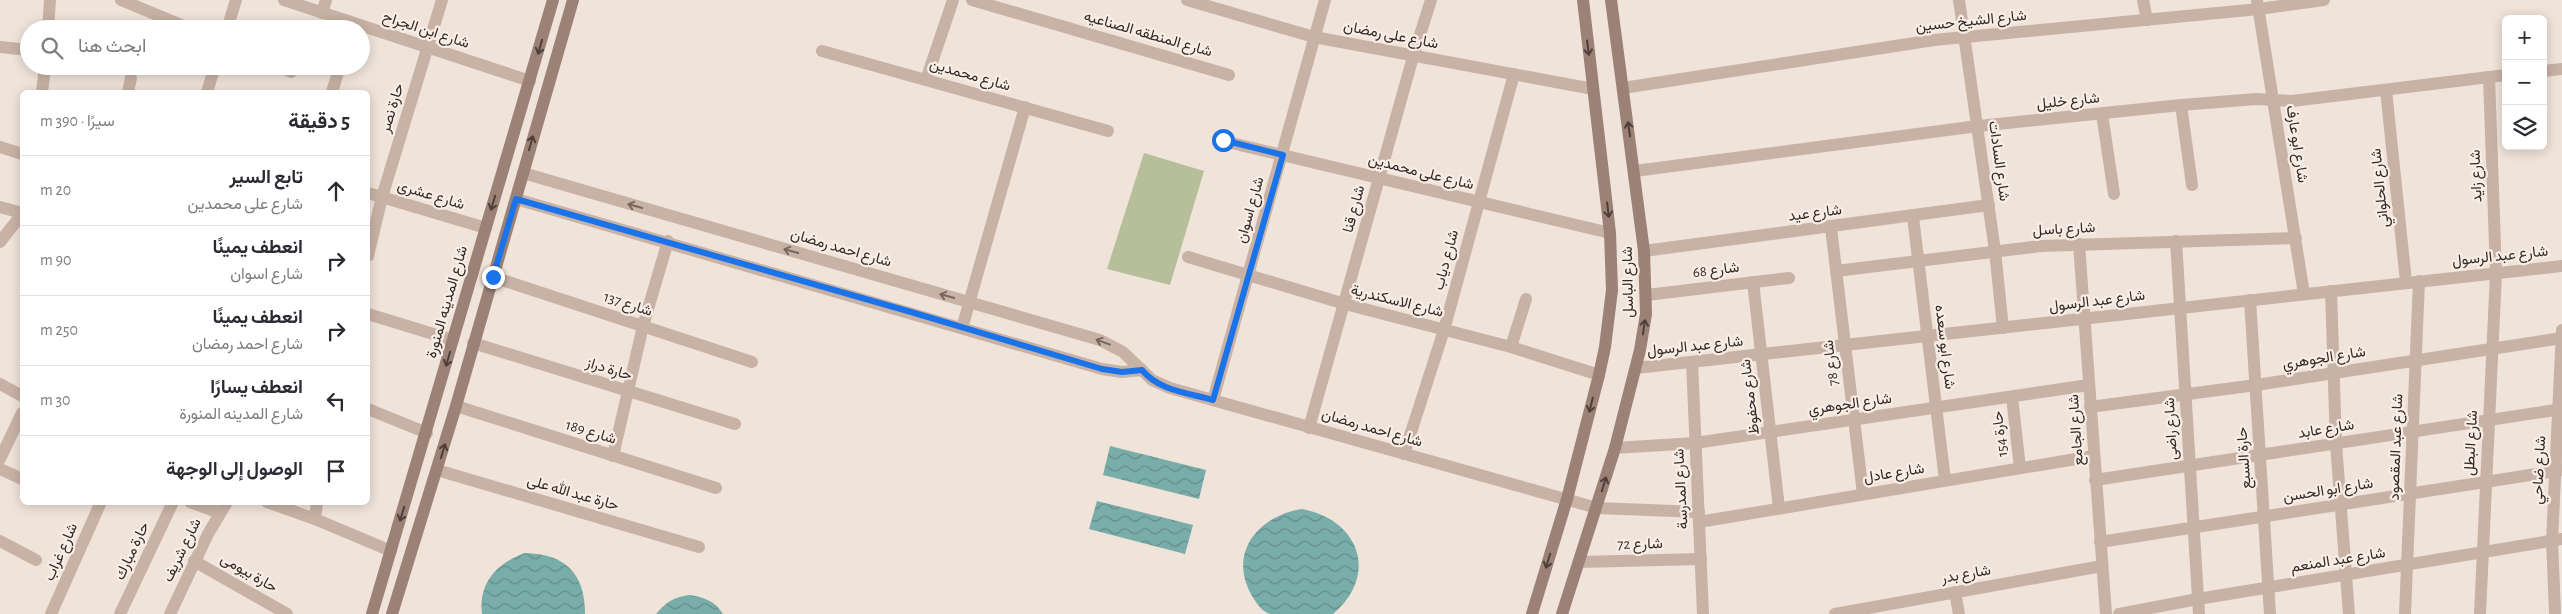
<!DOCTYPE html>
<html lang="ar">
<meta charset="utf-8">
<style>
:root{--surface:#fff;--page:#f2f2f3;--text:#2b2b33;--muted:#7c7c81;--line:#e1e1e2}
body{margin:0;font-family:"Alegreya Sans",Vazirmatn,sans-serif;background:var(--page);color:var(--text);direction:rtl}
.controls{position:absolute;right:15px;top:15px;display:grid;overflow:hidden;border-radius:8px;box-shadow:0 2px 12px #0003}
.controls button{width:45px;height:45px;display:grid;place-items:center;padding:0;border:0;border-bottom:1px solid var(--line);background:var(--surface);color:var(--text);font:25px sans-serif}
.stop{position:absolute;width:15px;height:15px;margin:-11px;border:4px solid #1a73e8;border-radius:50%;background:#fff}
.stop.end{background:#1a73e8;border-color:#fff;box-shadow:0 1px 5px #0008}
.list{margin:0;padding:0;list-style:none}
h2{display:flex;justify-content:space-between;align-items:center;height:65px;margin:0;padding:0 20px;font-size:21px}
h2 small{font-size:16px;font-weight:400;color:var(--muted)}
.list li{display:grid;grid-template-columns:32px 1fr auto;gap:15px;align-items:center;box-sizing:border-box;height:70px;padding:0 20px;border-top:1px solid var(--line)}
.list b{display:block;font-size:19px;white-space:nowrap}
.list p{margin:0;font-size:16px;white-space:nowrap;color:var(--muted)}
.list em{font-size:16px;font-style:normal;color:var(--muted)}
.icon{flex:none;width:28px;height:28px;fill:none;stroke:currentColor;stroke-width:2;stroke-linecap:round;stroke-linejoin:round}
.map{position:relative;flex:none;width:2562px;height:614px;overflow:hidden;direction:ltr}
.search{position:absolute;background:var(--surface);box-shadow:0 2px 12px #0003;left:20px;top:20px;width:350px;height:55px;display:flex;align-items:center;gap:12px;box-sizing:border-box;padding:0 18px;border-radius:28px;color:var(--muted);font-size:19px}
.panel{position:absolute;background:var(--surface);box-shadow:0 2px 12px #0003;left:20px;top:90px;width:350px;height:415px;border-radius:8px;direction:rtl}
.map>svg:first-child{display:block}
.green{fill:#b6bf99}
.water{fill:url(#water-waves)}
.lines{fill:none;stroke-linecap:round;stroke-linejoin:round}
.minor{stroke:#c8b2a5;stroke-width:12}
.tertiary{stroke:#c8b2a5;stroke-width:12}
.secondary{stroke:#9c8177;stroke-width:12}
.oneway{stroke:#4e3f3a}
.oneway2{stroke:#77675f}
.route{stroke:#1a73e8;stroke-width:6}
.labels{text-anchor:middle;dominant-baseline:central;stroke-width:4.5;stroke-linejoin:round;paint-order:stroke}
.street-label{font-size:15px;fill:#342926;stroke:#f8eee5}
</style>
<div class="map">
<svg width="2562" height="614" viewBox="0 0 2562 614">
<defs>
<pattern id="water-waves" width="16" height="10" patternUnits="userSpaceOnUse" patternTransform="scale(1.25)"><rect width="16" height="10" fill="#79adaa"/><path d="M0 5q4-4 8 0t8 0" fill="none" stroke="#648d8a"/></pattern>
</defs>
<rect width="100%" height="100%" fill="#f0e3d9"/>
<path class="green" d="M1144,153l60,18 -34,114 -63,-16z"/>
<g class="water">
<path d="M1110,446l96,24 -7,29 -96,-24z"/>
<path d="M1097,501l96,24 -8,29 -96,-25z"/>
<path d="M1302,509c58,11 77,66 31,105 -17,0 -48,0 -63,0 -7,-2 -13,-10 -16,-15 -28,-43 2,-83 48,-90z"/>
<path d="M525,553c40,1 60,20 60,61h-103c-4,-31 15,-51 43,-61z"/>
<path d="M689,595c15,2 26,6 34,19h-67c10,-12 18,-17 33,-19z"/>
</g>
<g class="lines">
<g class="minor">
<path d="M121,0l70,29"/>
<path d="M972,0l257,75"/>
<path d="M1187,0l127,37 279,52"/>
<path d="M1959,0l36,251 8,77"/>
<path d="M2143,0l4,20"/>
<path d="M2257,0l47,294"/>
<path d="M322,13l4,-13"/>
<path d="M48,29l2,-29"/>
<path d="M227,29l9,-29"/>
<path d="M0,47l29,3"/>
<path d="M822,51l286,80"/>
<path d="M279,66l12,6"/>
<path d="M2543,71l19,-2"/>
<path d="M926,80l27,-80"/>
<path d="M1623,88l311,-48 325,-31 65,-9"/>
<path d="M2386,90l20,192"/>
<path d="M42,92l3,-26"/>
<path d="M128,92l3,-14"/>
<path d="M207,92l8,-26"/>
<path d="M332,92l8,-26"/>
<path d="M2181,105l11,80"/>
<path d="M2102,114l12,80"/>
<path d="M1223,141l387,92"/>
<path d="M0,147l22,7"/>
<path d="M1635,171l343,-45 203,-21 75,-6 36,2 214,-26"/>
<path d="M368,193l118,35"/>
<path d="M0,207l22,6"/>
<path d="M1913,217l32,263"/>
<path d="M1831,228l32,266"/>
<path d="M2176,241l23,373"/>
<path d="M0,242l22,-28"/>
<path d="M2079,244l27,370"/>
<path d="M1644,251l345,-46"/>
<path d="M368,256l14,-59 60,-197"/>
<path d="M1188,257l157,47 166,43 88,28"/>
<path d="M1836,271l205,-25 255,-8"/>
<path d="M493,277l259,85"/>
<path d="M1753,282l26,226"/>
<path d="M2331,291l5,153 13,170"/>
<path d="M1647,295l142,-17"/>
<path d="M2250,300l20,314"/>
<path d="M368,314l85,26"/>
<path d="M962,328l63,-221"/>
<path d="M473,343l262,81"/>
<path d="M1511,347l15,-48"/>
<path d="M1692,362l11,252"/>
<path d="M1636,368l926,-102"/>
<path d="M0,384l22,12"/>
<path d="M2012,397l8,71"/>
<path d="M1213,400l112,-400"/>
<path d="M456,406l260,82"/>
<path d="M2090,407l166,-22 306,-47"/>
<path d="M368,409l59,24"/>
<path d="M1309,428l104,-371 18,-57"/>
<path d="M1615,448l80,-5 394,-58"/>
<path d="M1404,454l40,-124 70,-256"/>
<path d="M613,456l30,-130 25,-85"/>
<path d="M0,459l22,-46"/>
<path d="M0,469l22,10"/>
<path d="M437,470l262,77"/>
<path d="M2095,480l467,-71"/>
<path d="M190,502l30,11"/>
<path d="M267,502l48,17 76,32"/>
<path d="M1597,508l102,4"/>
<path d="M315,519l2,-17"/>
<path d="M1699,522l395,-66"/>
<path d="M0,541l36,19"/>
<path d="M2100,542l462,-72"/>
<path d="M194,561l93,53"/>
<path d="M1579,562l122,-3"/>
<path d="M1955,592l4,22"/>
<path d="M2555,612l-3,-71 10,-211"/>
<path d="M51,614l50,-112"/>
<path d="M120,614l53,-112"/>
<path d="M170,614l38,-80 19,-32"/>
<path d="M1835,614l267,-48"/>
<path d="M2119,614l79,-15 364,-60"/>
<path d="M2405,614l14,-333"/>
<path d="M2480,614l16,-341 -7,-196"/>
</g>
<g class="tertiary">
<path d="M284,0l246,81"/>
<path d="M523,173l577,167 23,12 29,28 18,8 427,120"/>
<path d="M516,199l586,170 20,3 20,-2"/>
</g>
<g class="secondary">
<path d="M372,614l181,-614"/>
<path d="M392,614l64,-208 117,-406"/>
<path d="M1532,614l35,-115 32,-124 6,-28 7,-57 -2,-57 -27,-233"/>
<path d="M1562,614l53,-166 25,-98 6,-36 -2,-63 -33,-251"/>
</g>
</g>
<defs><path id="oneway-shaft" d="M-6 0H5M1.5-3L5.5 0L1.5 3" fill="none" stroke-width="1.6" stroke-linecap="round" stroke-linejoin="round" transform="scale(1.25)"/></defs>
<g class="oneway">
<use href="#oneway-shaft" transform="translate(540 47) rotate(106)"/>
<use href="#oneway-shaft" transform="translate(1588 48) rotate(83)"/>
<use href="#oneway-shaft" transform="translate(1629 129) rotate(-98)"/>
<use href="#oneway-shaft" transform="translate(531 143) rotate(-74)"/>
<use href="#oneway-shaft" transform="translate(493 203) rotate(107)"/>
<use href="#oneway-shaft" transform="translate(1608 210) rotate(83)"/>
<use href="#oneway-shaft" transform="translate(1644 327) rotate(-82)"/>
<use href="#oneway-shaft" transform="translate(448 359) rotate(106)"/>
<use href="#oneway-shaft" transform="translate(1591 405) rotate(104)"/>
<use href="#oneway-shaft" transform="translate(443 451) rotate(-73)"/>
<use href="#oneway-shaft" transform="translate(1604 484) rotate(-73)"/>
<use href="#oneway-shaft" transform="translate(402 514) rotate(107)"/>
<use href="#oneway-shaft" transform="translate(1548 561) rotate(107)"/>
</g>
<g class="oneway2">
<use href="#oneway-shaft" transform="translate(635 206) rotate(-164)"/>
<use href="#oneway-shaft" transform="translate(791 251) rotate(-165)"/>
<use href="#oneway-shaft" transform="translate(947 296) rotate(-164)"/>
<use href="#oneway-shaft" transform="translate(1103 342) rotate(-160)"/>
</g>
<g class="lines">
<path class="route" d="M493,277l23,-78 395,113 191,57 20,3 20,-2c17,21 47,23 71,30l70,-245 -60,-15"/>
</g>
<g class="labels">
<g class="street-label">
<text transform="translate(1971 21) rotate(-6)">شارع الشيخ حسين</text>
<text transform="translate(426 30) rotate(18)">شارع ابن الجراح</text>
<text transform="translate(1148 34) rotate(16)">شارع المنطقه الصناعيه</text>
<text transform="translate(1391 35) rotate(11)">شارع على رمضان</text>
<text transform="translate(970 75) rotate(16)">شارع محمدين</text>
<text transform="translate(2068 101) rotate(-6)">شارع خليل</text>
<text transform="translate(392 108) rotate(-73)">حارة نصر</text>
<text transform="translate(2297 144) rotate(81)">شارع ابو عارف</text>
<text transform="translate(1999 161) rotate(82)">شارع السادات</text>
<text transform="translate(1421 172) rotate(14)">شارع على محمدين</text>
<text transform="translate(2476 176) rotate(-92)">شارع زايد</text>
<text transform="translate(2380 188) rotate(-96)">شارع الحلواني</text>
<text transform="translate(431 195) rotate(17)">شارع عشرى</text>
<text transform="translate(1354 209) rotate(-75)">شارع قنا</text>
<text transform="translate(1250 210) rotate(-74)">شارع اسوان</text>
<text transform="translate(1815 213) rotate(-7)">شارع عيد</text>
<text transform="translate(2064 229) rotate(-3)">شارع باسل</text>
<text transform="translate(841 248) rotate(16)">شارع احمد رمضان</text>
<text transform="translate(2500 256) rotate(-6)">شارع عبد الرسول</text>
<text transform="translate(1446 260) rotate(-75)">شارع دياب</text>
<text transform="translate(1716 270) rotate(-7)">شارع 68</text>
<text transform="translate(1628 282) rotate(-91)">شارع الباسل</text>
<text transform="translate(1397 301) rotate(14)">شارع الاسكندرية</text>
<text transform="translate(2097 301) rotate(-7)">شارع عبد الرسول</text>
<text transform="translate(447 302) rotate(-74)">شارع المدينه المنورة</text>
<text transform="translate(628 304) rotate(18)">شارع 137</text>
<text transform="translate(1695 346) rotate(-6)">شارع عبد الرسول</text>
<text transform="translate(1945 347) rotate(83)">شارع ابو سعده</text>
<text transform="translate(2324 358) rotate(-9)">شارع الجوهري</text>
<text transform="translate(1831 363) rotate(-97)">شارع 78</text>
<text transform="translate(609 369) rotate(17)">حارة دراز</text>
<text transform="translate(1750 397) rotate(-97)">شارع محفوظ</text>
<text transform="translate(1850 404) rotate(-8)">شارع الجوهري</text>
<text transform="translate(1372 428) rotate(16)">شارع احمد رمضان</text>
<text transform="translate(2171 429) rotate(-93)">شارع راضى</text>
<text transform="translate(2326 429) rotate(-9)">شارع عابد</text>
<text transform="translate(2076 430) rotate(-94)">شارع الجامع</text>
<text transform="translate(591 432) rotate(17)">شارع 189</text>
<text transform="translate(2000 434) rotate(-97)">حارة 154</text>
<text transform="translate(2471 443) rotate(-87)">شارع البطل</text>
<text transform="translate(2396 447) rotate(-88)">شارع عبد المقصود</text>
<text transform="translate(2244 458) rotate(-94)">حارة السبع</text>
<text transform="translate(2539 470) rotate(-87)">شارع ضاحي</text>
<text transform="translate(1894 473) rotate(-9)">شارع عادل</text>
<text transform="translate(1681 489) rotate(-93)">شارع المدرسة</text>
<text transform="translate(2328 490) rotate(-9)">شارع ابو الحسن</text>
<text transform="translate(573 493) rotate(16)">حارة عبد الله على</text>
<text transform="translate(1640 544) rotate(-1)">شارع 72</text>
<text transform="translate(182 550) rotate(-64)">شارع شريف</text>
<text transform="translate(132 551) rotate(-65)">حارة مبارك</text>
<text transform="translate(61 552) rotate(-66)">شارع غراب</text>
<text transform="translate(2338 560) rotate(-9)">شارع عبد المنعم</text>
<text transform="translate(249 573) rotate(30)">حارة بيومى</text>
<text transform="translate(1966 574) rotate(-10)">شارع بدر</text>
</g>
</g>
</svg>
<div class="controls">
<button>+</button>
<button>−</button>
<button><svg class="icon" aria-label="layers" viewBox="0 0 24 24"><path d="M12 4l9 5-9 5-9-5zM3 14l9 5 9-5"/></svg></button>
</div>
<div class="stop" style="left:1223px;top:140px"></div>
<div class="stop end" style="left:493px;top:277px"></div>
<div class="search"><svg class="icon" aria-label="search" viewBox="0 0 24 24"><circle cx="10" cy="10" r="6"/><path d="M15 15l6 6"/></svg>ابحث هنا</div>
<section class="panel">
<h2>5 دقيقة<small>سيرًا · 390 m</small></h2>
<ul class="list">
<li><svg class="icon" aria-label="ahead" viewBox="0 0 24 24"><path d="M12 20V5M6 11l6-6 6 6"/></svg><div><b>تابع السير</b><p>شارع على محمدين</p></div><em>20 m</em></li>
<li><svg class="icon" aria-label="right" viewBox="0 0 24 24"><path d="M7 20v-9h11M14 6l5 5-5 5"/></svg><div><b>انعطف يمينًا</b><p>شارع اسوان</p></div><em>90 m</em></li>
<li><svg class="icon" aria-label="right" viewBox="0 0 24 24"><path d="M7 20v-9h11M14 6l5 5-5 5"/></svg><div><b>انعطف يمينًا</b><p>شارع احمد رمضان</p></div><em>250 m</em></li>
<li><svg class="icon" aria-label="left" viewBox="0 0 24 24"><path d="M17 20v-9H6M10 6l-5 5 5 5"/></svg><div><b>انعطف يسارًا</b><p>شارع المدينه المنورة</p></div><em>30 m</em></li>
<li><svg class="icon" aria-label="arrive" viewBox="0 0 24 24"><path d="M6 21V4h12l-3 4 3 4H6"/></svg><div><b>الوصول إلى الوجهة</b></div></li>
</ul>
</section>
</div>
